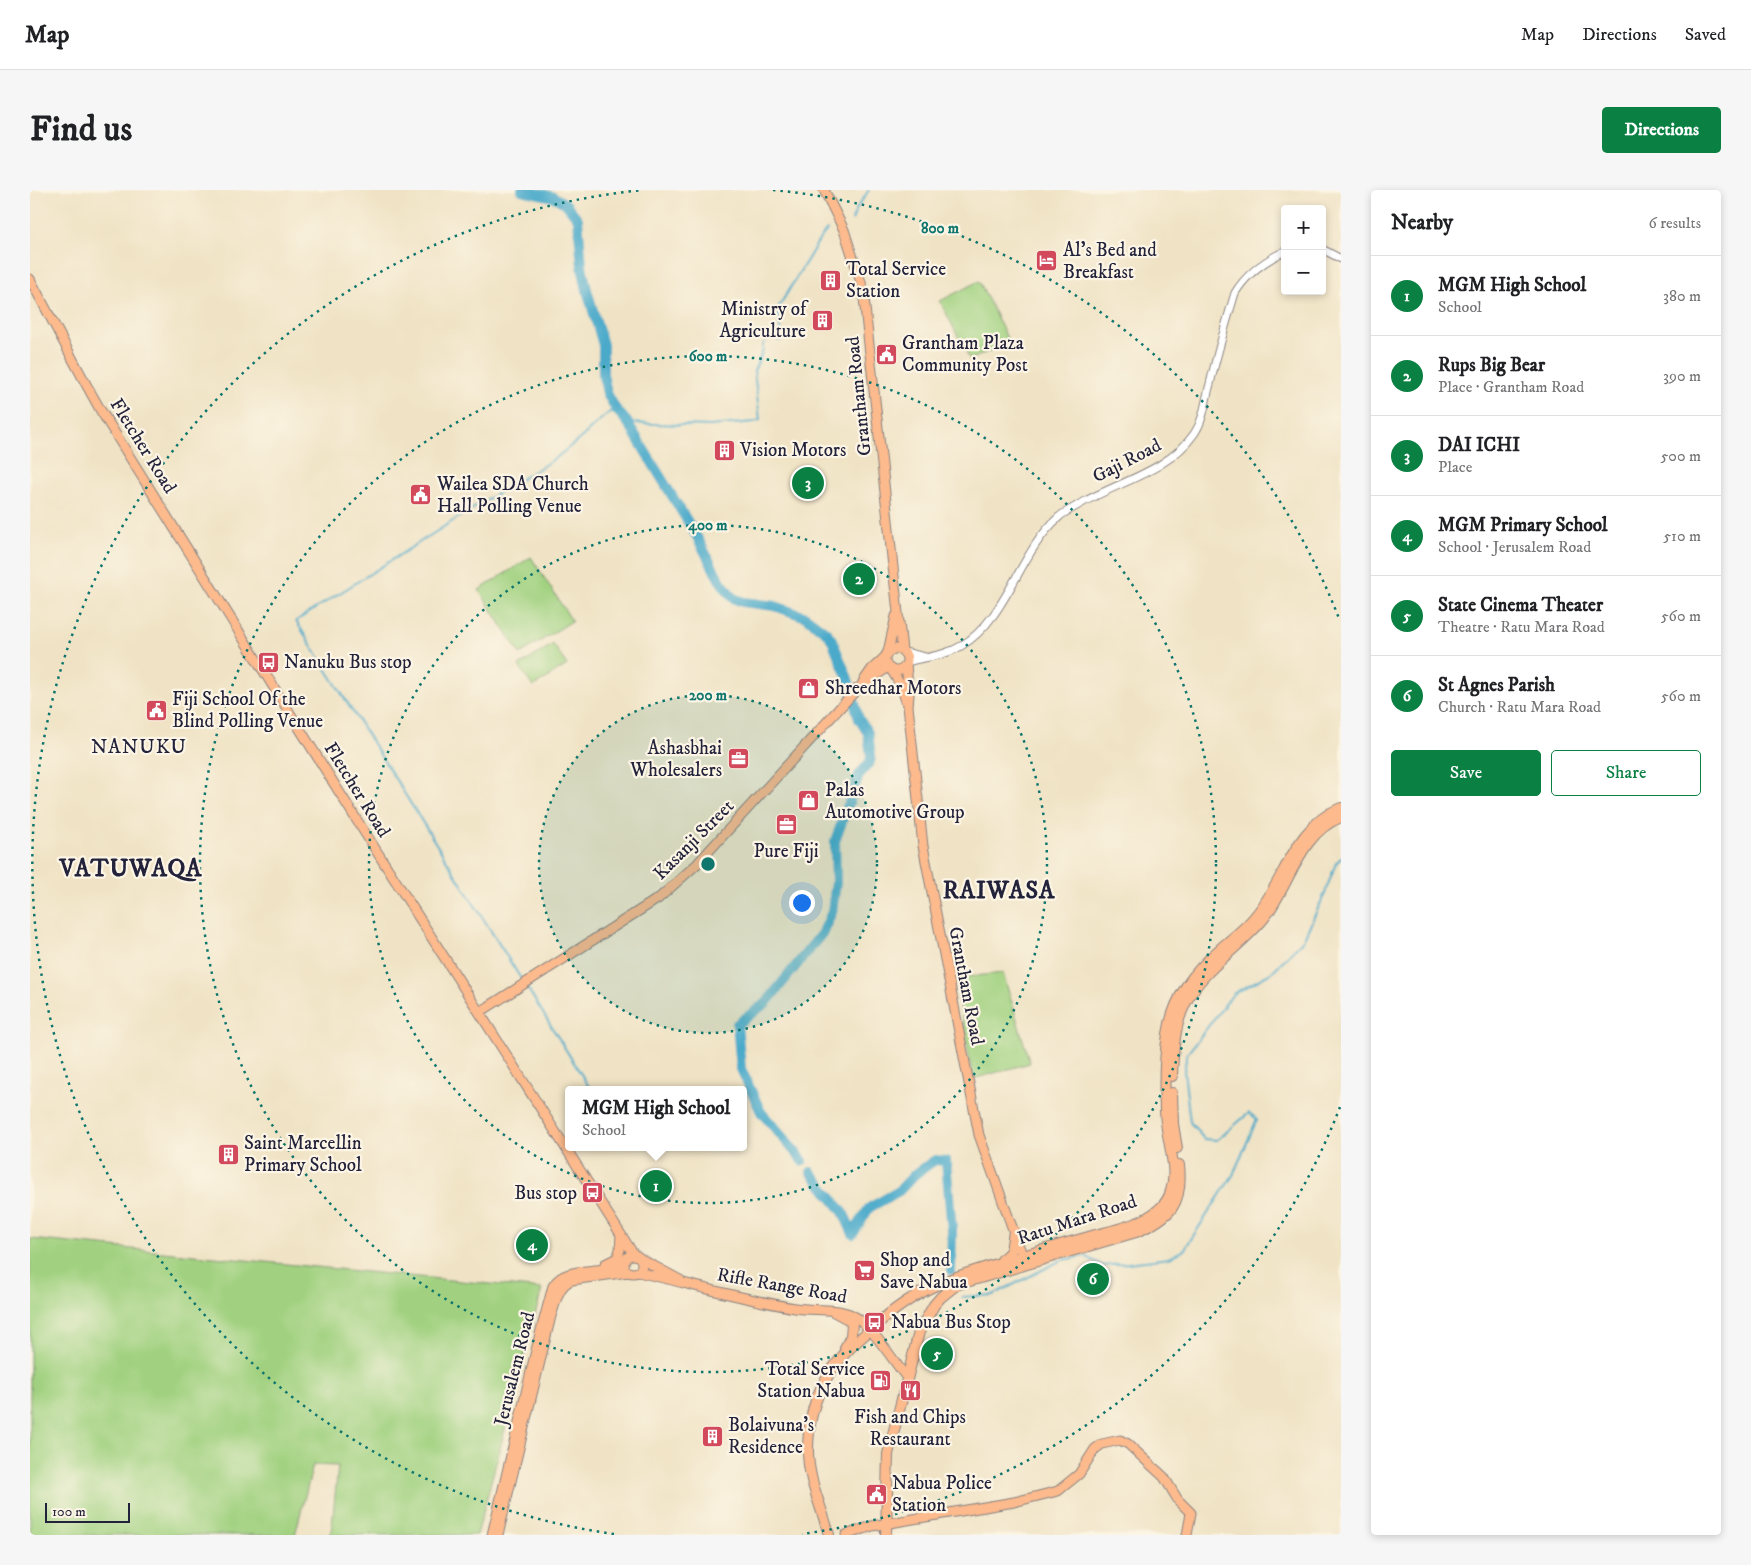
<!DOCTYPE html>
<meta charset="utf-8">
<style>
:root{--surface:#fff;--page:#f6f6f6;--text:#202124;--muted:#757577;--line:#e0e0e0;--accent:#0b8043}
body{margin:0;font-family:"IM FELL DW Pica",serif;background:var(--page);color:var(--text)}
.controls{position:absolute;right:15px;top:15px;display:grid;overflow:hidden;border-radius:5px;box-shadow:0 2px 8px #0003}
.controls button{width:45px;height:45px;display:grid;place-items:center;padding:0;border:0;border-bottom:1px solid var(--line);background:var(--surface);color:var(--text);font:25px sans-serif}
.scale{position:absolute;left:15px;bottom:12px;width:85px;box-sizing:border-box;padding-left:5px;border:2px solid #22223b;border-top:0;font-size:14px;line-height:18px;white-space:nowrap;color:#22223b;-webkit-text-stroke:4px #fcf5e5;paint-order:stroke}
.you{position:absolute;left:771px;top:712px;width:18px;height:18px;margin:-12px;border:4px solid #fff;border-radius:50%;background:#1a73e8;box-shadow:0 0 0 8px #1a73e833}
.badge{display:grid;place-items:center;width:32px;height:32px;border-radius:50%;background:var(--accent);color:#fff;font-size:16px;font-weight:700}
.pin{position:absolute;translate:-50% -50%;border:2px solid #fff;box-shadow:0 1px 5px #0006}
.popup{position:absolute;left:535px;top:896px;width:182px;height:65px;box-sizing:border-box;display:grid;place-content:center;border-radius:5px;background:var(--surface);filter:drop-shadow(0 1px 4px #0005);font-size:16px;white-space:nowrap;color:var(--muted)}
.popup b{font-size:19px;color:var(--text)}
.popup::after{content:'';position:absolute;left:50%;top:100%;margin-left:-10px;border:10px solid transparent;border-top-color:var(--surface)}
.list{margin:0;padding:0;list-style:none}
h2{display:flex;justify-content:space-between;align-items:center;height:65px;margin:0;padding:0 20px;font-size:21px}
h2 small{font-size:16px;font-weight:400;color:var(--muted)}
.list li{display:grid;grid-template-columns:32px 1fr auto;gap:15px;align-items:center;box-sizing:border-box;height:80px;padding:0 20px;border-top:1px solid var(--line)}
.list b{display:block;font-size:19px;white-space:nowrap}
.list p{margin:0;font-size:16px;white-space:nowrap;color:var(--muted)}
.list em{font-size:16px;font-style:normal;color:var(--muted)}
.actions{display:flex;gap:10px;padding:15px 20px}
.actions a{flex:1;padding:11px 0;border:1px solid var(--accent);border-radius:5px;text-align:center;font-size:18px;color:var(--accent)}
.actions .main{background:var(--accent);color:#fff}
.map{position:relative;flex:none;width:1311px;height:1345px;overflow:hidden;border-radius:5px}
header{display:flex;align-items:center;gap:30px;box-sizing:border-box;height:70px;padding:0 25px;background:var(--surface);border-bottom:1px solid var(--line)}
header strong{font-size:24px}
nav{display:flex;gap:28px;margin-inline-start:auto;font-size:18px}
.intro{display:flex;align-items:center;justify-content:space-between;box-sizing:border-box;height:120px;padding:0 30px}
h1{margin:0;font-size:35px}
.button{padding:12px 22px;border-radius:5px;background:var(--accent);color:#fff;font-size:18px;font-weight:700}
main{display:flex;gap:30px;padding:0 30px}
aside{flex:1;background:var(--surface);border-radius:5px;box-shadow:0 2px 8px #0003}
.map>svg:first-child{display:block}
.green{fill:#a1d180;stroke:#627a5e}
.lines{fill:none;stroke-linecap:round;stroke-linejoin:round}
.stream{stroke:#4baaca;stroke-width:2}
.river{stroke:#4baaca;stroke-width:10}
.minor-casing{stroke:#898280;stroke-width:9}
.major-casing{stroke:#898280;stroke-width:11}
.highway-casing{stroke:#898280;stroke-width:12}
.minor{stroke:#fff;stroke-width:7}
.major{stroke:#fcba8d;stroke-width:9}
.highway{stroke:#fcba8d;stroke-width:10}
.ring{fill:none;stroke:#0f766e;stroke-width:2.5;stroke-dasharray:2.5 5}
.labels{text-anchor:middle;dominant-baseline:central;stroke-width:4.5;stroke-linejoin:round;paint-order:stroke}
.poi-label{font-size:19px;fill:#22223b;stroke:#fcf5e5;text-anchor:start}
.street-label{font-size:19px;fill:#22223b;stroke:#fcf5e5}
.neighbourhood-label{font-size:20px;letter-spacing:1px;fill:#22223b;stroke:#fcf5e5}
.district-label{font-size:24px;font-weight:bold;letter-spacing:1px;fill:#22223b;stroke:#fcf5e5}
.centre{fill:#0f766e;stroke:#fcf5e5;stroke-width:2.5}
.ring-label{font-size:15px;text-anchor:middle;font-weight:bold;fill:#0f766e;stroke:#fcf5e5;stroke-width:4.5;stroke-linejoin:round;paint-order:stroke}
</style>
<header>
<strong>Map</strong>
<nav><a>Map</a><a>Directions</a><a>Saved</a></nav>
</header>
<div class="intro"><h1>Find us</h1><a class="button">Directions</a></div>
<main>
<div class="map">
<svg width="1311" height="1345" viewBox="0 0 1311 1345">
<rect width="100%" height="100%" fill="#fcf5e5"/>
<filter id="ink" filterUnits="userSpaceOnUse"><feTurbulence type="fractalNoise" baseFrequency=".02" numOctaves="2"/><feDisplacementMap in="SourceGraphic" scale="10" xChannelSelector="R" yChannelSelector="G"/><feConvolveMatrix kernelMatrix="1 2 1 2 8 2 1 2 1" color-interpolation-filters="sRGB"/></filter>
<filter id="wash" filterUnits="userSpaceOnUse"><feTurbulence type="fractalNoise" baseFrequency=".0096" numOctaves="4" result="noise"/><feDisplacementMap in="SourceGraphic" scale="20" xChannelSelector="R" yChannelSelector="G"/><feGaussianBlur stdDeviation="1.12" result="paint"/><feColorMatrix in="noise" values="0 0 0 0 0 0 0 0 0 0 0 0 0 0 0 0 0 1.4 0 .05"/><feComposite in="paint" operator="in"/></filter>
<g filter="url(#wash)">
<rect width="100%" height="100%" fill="#f0e3c5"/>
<g class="green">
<path d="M949,91l30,61 -39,18 -30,-59z"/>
<path d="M501,367l41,64 -52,33 -41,-64z"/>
<path d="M523,454l14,21 -34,22 -14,-21z"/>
<path d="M973,783l27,90 -57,16 -18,-101z"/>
<path d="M0,1049l512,50 -65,246h-146l7,-69 -25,-1 -18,70h-265z"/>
</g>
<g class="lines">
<g class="stream">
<path d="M822,30l5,-12 12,-18"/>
<path d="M598,233l82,3 44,-4 6,-2 -6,-49 9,-21v-5l3,-5 5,-4 9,5c3,-11 -3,-21 -2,-33l43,-71 6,-7"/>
<path d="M493,792l-227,-361 171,-109 89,-54 26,-21 19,-18 14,-11"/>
<path d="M496,796l65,104"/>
<path d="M932,1107l31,-2 69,-35 23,-4 18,10 66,-8 15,-8 49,-75 24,-56 -8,-6 -32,27 -13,-1 -14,-17 -6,-51 3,-17 46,-60 38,-21 32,-33 20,-42 13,-35 5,-5"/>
</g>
<g class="river">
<path d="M492,0l32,7 12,7 12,15 4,47 5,24 16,55v29l4,19 8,15 13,15 69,114 22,42 14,19 10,4 32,4 31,11 21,16 5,7 16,39 11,40 9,14 3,23 -1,6 -11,13 -24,66 1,41 -4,30 -9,20 -57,71 -29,21 4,45 20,43 42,49"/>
<path d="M781,982l32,40 10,22 16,-26 30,-17 15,-16 21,-15 11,1 6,70 -1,39"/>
</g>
</g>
</g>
<g filter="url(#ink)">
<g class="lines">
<defs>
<g id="minor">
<path d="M1292,59l19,10"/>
<path d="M874,462l21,5"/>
<path d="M877,472c18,-5 38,-6 54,-16 47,-28 57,-93 98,-129 4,-4 11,-7 16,-10 38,-24 92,-34 119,-73 10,-14 11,-33 16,-50 7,-30 16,-61 25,-91 12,-20 29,-32 50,-42"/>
</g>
<g id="major">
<path d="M794,0l20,40 17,52 3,16 38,352"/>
<path d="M0,89l57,107 14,25 257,411 276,433"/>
<circle cx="866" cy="470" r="11"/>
<path d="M858,462l8,-36"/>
<path d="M876,475l3,30 -1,11 15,140 56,289 46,128"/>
<path d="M861,479l10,17 5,15"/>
<path d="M833,492l9,-13 14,-13"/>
<path d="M450,822l179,-114 38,-34 160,-175 31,-22"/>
<circle cx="603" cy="1074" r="9"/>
<path d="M611,1069l39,21"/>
<path d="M575,1074l12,-6 3,-8 1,-15"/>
<path d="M608,1082c52,12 104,27 157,36 18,3 40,-1 57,7 18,8 42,47 55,63"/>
<path d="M462,1345l47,-197 14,-52c10,-17 34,-14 51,-17 7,-2 13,-4 20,-6"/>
<path d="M468,1345l53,-219c5,-14 7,-31 21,-36l56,-8"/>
<path d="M816,1345l26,-9 142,-24 44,-11 21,-17 16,-25 7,-5 18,-4 8,4 36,33 14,23 13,13 -4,22"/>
</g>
<g id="highway">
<path d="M1142,886c1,-25 2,-51 14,-74 18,-35 54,-54 78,-84 26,-33 35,-85 77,-101"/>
<path d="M1142,903l1,31 4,24"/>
<path d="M972,1070l9,-9 3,-20"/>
<path d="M803,1121l15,8 4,5 -1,12 -6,12"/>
<path d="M799,1345c-7,-28 -21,-54 -21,-84 0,-49 18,-83 55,-115 21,-19 45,-38 71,-50 17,-8 35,-13 53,-19 32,-10 65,-20 98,-29 19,-6 41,-9 58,-18 13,-7 24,-15 28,-29 8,-23 -6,-56 -6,-81 -1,-25 -1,-51 3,-76 5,-36 26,-62 52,-85 13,-12 27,-21 37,-35 30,-37 37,-87 84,-106"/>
<path d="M856,1345l2,-81 31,-122 15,-27 7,-8 15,-12 180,-53c35,-15 47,-28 43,-67"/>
</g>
</defs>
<use href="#minor" class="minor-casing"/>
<use href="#major" class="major-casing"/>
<use href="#highway" class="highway-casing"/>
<use href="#minor" class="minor"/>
<use href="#major" class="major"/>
<use href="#highway" class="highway"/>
</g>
</g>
<circle cx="678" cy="674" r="169" fill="#0f766e" fill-opacity=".12"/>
<g class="ring">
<circle cx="678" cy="674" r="169"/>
<circle cx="678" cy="674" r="339"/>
<circle cx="678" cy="674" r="508"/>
<path d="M1310 917A677 677 0 0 1 772 1344M584 1344A677 677 0 0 1 613 0M743 0A677 677 0 0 1 1310 431"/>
</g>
<defs>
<symbol id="hotel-square" viewBox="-11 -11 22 22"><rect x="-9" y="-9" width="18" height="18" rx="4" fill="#d1495b" stroke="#fcf5e5"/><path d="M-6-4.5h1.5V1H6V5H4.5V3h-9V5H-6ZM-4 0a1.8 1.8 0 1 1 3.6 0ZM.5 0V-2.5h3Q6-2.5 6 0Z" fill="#fff"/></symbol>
<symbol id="building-square" viewBox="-11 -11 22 22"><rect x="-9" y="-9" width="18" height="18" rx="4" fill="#d1495b" stroke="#fcf5e5"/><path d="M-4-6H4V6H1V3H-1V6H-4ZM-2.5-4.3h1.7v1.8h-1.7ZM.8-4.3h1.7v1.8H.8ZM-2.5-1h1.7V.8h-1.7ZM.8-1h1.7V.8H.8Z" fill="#fff"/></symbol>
<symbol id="civic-square" viewBox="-11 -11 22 22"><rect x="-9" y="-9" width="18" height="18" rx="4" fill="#d1495b" stroke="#fcf5e5"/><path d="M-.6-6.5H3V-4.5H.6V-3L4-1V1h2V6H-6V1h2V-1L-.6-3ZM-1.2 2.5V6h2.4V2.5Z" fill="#fff"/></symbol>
<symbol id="bus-square" viewBox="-11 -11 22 22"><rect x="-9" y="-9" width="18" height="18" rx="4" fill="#d1495b" stroke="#fcf5e5"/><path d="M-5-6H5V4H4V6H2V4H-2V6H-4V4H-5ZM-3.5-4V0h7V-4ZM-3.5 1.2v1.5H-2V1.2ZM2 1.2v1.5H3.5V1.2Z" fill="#fff"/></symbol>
<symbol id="shop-square" viewBox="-11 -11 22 22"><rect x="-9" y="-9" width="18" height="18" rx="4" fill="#d1495b" stroke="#fcf5e5"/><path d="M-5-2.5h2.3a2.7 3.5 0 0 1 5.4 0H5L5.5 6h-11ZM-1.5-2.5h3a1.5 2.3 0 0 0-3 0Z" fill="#fff"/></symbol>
<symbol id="office-square" viewBox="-11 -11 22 22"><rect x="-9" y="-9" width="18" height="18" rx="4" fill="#d1495b" stroke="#fcf5e5"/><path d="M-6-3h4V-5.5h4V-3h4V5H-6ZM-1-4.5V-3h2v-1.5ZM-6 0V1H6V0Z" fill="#fff"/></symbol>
<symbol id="supermarket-square" viewBox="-11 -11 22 22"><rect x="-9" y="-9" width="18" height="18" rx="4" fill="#d1495b" stroke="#fcf5e5"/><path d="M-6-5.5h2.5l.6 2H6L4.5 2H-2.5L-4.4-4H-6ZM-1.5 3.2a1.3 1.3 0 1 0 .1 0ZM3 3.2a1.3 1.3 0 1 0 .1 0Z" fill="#fff"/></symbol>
<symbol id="fuel-square" viewBox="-11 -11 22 22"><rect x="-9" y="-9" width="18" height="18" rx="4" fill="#d1495b" stroke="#fcf5e5"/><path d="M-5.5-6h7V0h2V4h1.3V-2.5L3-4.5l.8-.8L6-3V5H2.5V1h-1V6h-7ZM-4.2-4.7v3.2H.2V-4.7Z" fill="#fff"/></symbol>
<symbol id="restaurant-square" viewBox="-11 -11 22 22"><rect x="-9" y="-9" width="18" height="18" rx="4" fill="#d1495b" stroke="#fcf5e5"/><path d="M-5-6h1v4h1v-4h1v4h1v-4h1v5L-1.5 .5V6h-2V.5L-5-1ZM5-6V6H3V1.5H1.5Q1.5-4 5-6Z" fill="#fff"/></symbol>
</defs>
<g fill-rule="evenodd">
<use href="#hotel-square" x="1004" y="58" width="25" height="25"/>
<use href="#building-square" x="788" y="78" width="25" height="25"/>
<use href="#building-square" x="780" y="118" width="25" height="25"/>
<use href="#civic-square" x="844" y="152" width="25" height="25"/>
<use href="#building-square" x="682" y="248" width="25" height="25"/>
<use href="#civic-square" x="378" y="292" width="25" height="25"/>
<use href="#bus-square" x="226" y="460" width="25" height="25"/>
<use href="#shop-square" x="766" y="486" width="25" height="25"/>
<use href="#civic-square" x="114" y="508" width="25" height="25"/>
<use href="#office-square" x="696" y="556" width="25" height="25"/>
<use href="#shop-square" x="766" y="598" width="25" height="25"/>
<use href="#office-square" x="744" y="622" width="25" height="25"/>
<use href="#building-square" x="186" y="952" width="25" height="25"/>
<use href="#bus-square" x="550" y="990" width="25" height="25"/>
<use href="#supermarket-square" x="822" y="1068" width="25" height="25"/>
<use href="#bus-square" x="832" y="1120" width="25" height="25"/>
<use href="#fuel-square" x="838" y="1178" width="25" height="25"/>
<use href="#restaurant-square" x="868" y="1188" width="25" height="25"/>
<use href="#building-square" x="670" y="1234" width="25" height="25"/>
<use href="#civic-square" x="834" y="1292" width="25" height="25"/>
</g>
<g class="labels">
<g class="poi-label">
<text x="1033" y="60">Al's Bed and<tspan x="1033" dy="22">Breakfast</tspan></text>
<text x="816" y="79">Total Service<tspan x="816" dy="22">Station</tspan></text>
<text x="776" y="119" text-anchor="end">Ministry of<tspan x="776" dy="22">Agriculture</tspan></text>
<text x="872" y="153">Grantham Plaza<tspan x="872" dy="22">Community Post</tspan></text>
<text x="710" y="260">Vision Motors</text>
<text x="407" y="294">Wailea SDA Church<tspan x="407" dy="22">Hall Polling Venue</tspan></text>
<text x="254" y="472">Nanuku Bus stop</text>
<text x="795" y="498">Shreedhar Motors</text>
<text x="142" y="509">Fiji School Of the<tspan x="142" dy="22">Blind Polling Venue</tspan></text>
<text x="692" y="558" text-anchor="end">Ashasbhai<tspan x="692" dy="22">Wholesalers</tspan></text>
<text x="795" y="600">Palas<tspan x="795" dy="22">Automotive Group</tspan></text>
<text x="756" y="661" text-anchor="middle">Pure Fiji</text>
<text x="214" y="953">Saint Marcellin<tspan x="214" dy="22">Primary School</tspan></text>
<text x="547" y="1003" text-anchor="end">Bus stop</text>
<text x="850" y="1070">Shop and<tspan x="850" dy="22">Save Nabua</tspan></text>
<text x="861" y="1132">Nabua Bus Stop</text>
<text x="835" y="1179" text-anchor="end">Total Service<tspan x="835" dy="22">Station Nabua</tspan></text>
<text x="880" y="1227" text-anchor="middle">Fish and Chips<tspan x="880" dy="22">Restaurant</tspan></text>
<text x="698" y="1235">Bolaivuna's<tspan x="698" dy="22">Residence</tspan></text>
<text x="862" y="1293">Nabua Police<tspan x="862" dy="22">Station</tspan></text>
</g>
<g class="street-label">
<text transform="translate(829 206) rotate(-96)">Grantham Road</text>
<text transform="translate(113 256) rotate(58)">Fletcher Road</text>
<text transform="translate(1097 271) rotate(-27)">Gaji Road</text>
<text transform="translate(327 600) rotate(58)">Fletcher Road</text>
<text transform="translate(664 650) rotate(-45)">Kasanji Street</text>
<text transform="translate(936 796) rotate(79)">Grantham Road</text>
<text transform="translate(1047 1030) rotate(-18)">Ratu Mara Road</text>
<text transform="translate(752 1096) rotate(10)">Rifle Range Road</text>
<text transform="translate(485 1179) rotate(-76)">Jerusalem Road</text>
</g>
<g class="neighbourhood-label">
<text x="109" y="557">NANUKU</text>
</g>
<g class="district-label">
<text x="101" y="679">VATUWAQA</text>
<text x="969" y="701">RAIWASA</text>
</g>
</g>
<circle cx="678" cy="674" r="8" class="centre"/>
<g class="ring-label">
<text x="910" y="43">800 m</text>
<text x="678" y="171">600 m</text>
<text x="678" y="340">400 m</text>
<text x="678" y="510">200 m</text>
</g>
</svg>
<div class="controls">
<button>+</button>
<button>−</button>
</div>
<div class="scale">100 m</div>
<div class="you"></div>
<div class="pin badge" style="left:626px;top:996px">1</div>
<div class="popup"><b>MGM High School</b>School</div>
<div class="pin badge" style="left:829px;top:389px">2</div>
<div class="pin badge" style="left:778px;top:293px">3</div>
<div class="pin badge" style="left:502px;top:1055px">4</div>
<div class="pin badge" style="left:907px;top:1164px">5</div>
<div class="pin badge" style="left:1063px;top:1089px">6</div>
</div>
<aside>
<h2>Nearby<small>6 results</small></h2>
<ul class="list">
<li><span class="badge">1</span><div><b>MGM High School</b><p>School</p></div><em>380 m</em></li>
<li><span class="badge">2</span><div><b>Rups Big Bear</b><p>Place · Grantham Road</p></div><em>390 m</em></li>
<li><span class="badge">3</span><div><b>DAI ICHI</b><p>Place</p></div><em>500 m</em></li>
<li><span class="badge">4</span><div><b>MGM Primary School</b><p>School · Jerusalem Road</p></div><em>510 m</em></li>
<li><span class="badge">5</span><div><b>State Cinema Theater</b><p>Theatre · Ratu Mara Road</p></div><em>560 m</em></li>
<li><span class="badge">6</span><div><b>St Agnes Parish</b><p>Church · Ratu Mara Road</p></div><em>560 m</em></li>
</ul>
<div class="actions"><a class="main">Save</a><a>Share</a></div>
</aside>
</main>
